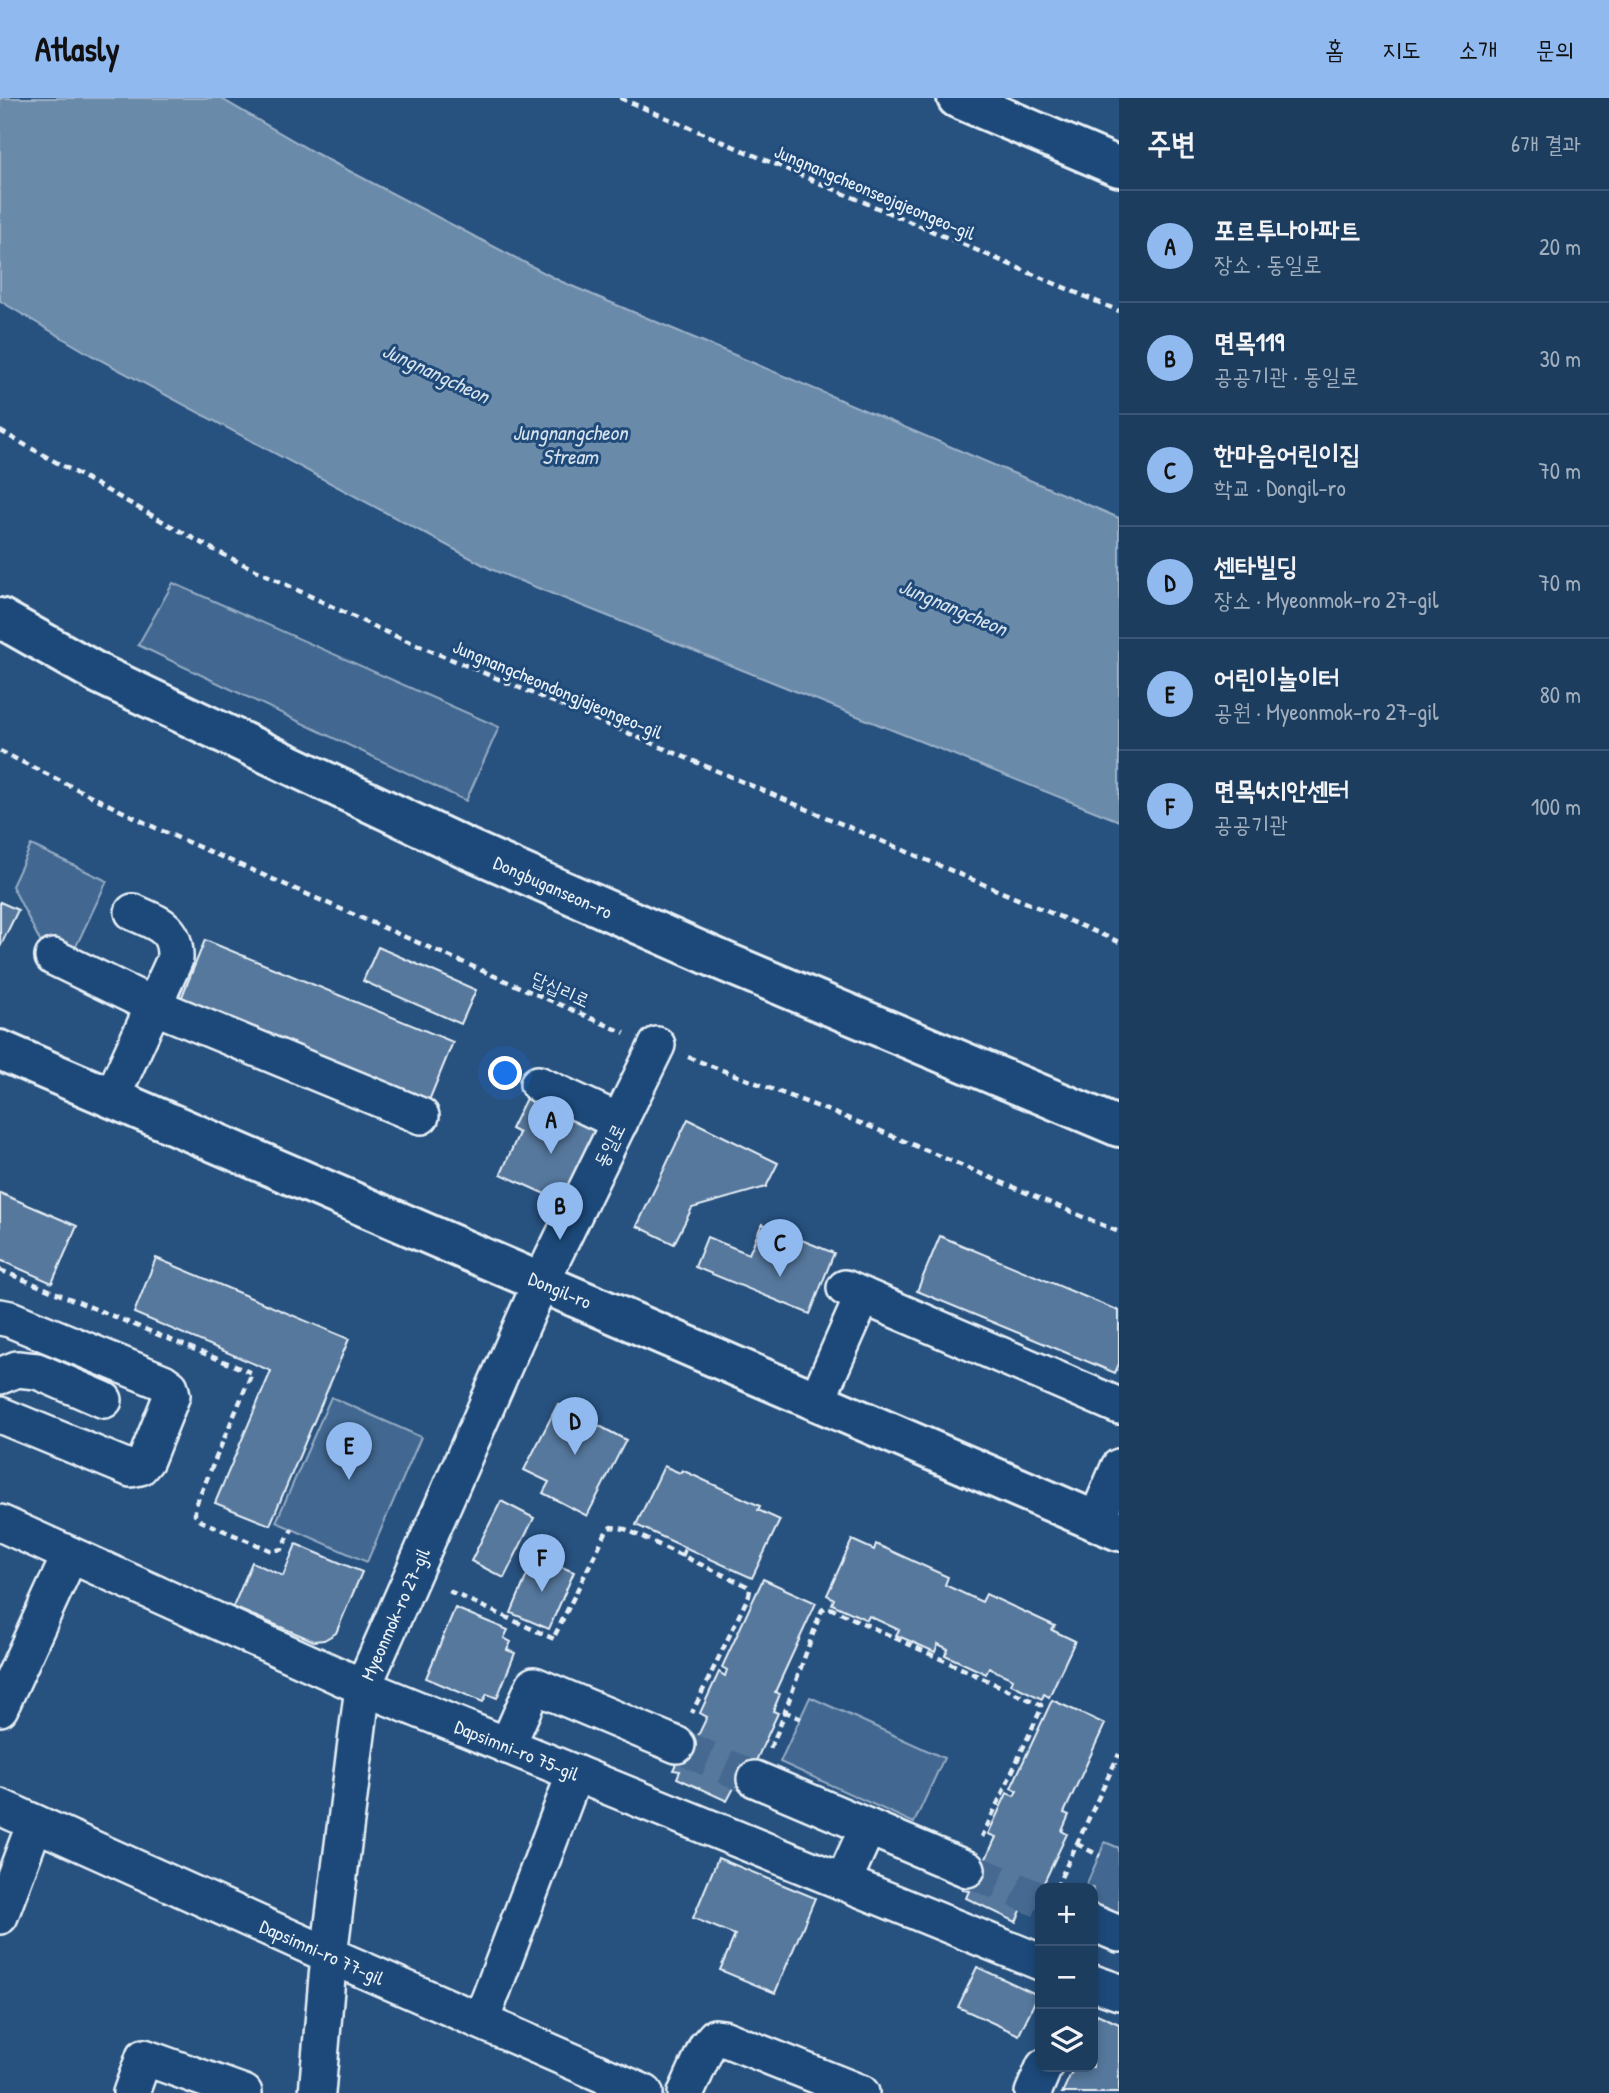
<!DOCTYPE html>
<html lang="ko">
<meta charset="utf-8">
<style>
:root{--surface:#1d3d5f;--page:#2a4868;--text:#f1f3f6;--muted:#a0aebd;--line:#3b5674;--accent:#90b9f0}
body{margin:0;font-family:"Patrick Hand","Poor Story",sans-serif;background:var(--page);color:var(--text)}
.controls{position:absolute;right:21px;bottom:21px;display:grid;overflow:hidden;border-radius:14px;box-shadow:0 4px 10px #0003}
.controls button{width:63px;height:63px;display:grid;place-items:center;padding:0;border:0;border-bottom:2px solid var(--line);background:var(--surface);color:var(--text);font:35px sans-serif}
.you{position:absolute;left:506px;top:976px;width:24px;height:24px;margin:-18px;border:5px solid #fff;border-radius:50%;background:#1a73e8;box-shadow:0 0 0 10px #1a73e833}
.badge{display:grid;place-items:center;width:46px;height:46px;border-radius:50%;background:var(--accent);color:#111;font-size:23px;font-weight:700}
.pin{position:absolute;translate:-50% -58px;filter:drop-shadow(0 2px 4px #0008)}
.pin::after{content:'';position:absolute;top:37px;width:24px;height:21px;background:inherit;clip-path:polygon(0 0,100% 0,50% 100%)}
.list{margin:0;padding:0;list-style:none}
h2{display:flex;justify-content:space-between;align-items:center;height:91px;margin:0;padding:0 28px;font-size:30px}
h2 small{font-size:23px;font-weight:400;color:var(--muted)}
.list li{display:grid;grid-template-columns:46px 1fr auto;gap:21px;align-items:center;box-sizing:border-box;height:112px;padding:0 28px;border-top:2px solid var(--line)}
.list b{display:block;font-size:26px;white-space:nowrap}
.list p{margin:0;font-size:23px;white-space:nowrap;color:var(--muted)}
.list em{font-size:23px;font-style:normal;color:var(--muted)}
.icon{flex:none;width:38px;height:38px;fill:none;stroke:currentColor;stroke-width:2;stroke-linecap:round;stroke-linejoin:round}
.map{position:relative;flex:none;width:1119px;height:1995px;overflow:hidden}
header{display:flex;align-items:center;gap:42px;box-sizing:border-box;height:98px;padding:0 35px;background:var(--accent);color:#111}
header strong{font-size:33px}
nav{display:flex;gap:38px;margin-inline-start:auto;font-size:24px}
main{display:flex}
aside{flex:1;background:var(--surface)}
.map>svg:first-child{display:block}
.green{fill:#436891;stroke:#96acc4;stroke-width:2}
.water{fill:#6b8aaa;stroke:#9db3c9;stroke-width:2}
.building{fill:#57789d;stroke:#e8f1f8;stroke-width:2}
.lines{fill:none;stroke-linecap:round;stroke-linejoin:round}
.minor-tunnel{stroke:#446991;stroke-width:35;stroke-dasharray:35 18;stroke-linecap:butt}
.minor-casing{stroke:#e8f1f8;stroke-width:40}
.major-casing{stroke:#e8f1f8;stroke-width:44}
.highway-casing{stroke:#e8f1f8;stroke-width:44}
.path{stroke:#e8f1f8;stroke-width:4.5;stroke-dasharray:7 5;stroke-linecap:butt}
.minor{stroke:#1f4a7a;stroke-width:35}
.major{stroke:#1f4a7a;stroke-width:38}
.highway{stroke:#1f4a7a;stroke-width:38}
.labels{text-anchor:middle;dominant-baseline:central;stroke-width:6;stroke-linejoin:round;paint-order:stroke}
.street-label{font-size:19px;fill:#e8f1f8;stroke:#1f4a7a}
.water-label{font-size:21px;font-style:italic;fill:#d5e2ec;stroke:#1f4a7a}
</style>
<header>
<strong>Atlasly</strong>
<nav><a>홈</a><a>지도</a><a>소개</a><a>문의</a></nav>
</header>
<main>
<div class="map">
<svg width="1119" height="1995" viewBox="0 0 1119 1995">
<rect width="100%" height="100%" fill="#27517f"/>
<filter id="ink" filterUnits="userSpaceOnUse"><feTurbulence type="fractalNoise" baseFrequency=".0143" numOctaves="2"/><feDisplacementMap in="SourceGraphic" scale="14" xChannelSelector="R" yChannelSelector="G"/><feConvolveMatrix kernelMatrix="1 2 1 2 8 2 1 2 1" color-interpolation-filters="sRGB"/></filter>
<g filter="url(#ink)">
<g class="green">
<path d="M173,485l326,144 -33,74 -328,-156z"/>
<path d="M31,747l76,36 -36,76 -30,-14 -29,-57z"/>
<path d="M331,1299l90,40 -54,125 -91,-40z"/>
<path d="M810,1599l134,61 -30,65 -134,-61z"/>
<path d="M1105,1744l14,6v70l-26,-12v-18h-8z"/>
</g>
<path class="water" d="M0,0h220l95,55 245,128 559,237v303l-626,-251 -402,-215 -91,-54z"/>
<g class="building">
<path d="M0,804l18,8 -18,37z"/>
<path d="M205,842l248,102 -27,66 -248,-102z"/>
<path d="M378,849l98,43 -15,34 -98,-43z"/>
<path d="M531,990l76,35 -38,82 -68,-31 18,-41 -8,-4z"/>
<path d="M688,1021l90,44 -12,24 -74,21 -18,36 -37,-18z"/>
<path d="M0,1095l77,33 -25,57 -52,-23z"/>
<path d="M762,1126l72,29 -24,61 -115,-47 12,-30 42,17z"/>
<path d="M940,1138l179,75v53l-4,9 -198,-82z"/>
<path d="M156,1160l193,81 -79,186 -55,-22 56,-132 -137,-58z"/>
<path d="M558,1306l68,36 -39,76 -44,-23 6,-11 -25,-12z"/>
<path d="M664,1368l16,7 2,-3 78,36 -2,4 22,10 -28,58 -116,-53z"/>
<path d="M501,1403l33,17 -30,60 -33,-17z"/>
<path d="M852,1442l22,10 2,-6 72,33 -3,8 37,17 4,-8 69,32 -3,4 23,11 -26,56 -5,-3 -2,5 -31,-15 2,-5 -24,-11 -3,6 -41,-19 3,-6 -10,-5 -3,8 -39,-17 3,-5 -30,-14 -2,4 -35,-16 2,-5 -7,-4z"/>
<path d="M296,1446l66,28 -26,61 -12,7 -10,1 -81,-34 19,-45 31,14z"/>
<path d="M535,1458l39,16 -25,57 -38,-16z"/>
<path d="M763,1481l53,24 -41,89 5,2 -7,17 5,2 -35,76 -8,-3 -8,15 -50,-23 3,-7 -7,-1 14,-29 7,3 13,-27 -7,-4 19,-41 6,4 2,-6 -5,-3z"/>
<path d="M455,1510l53,22 -4,8 7,4 -4,8 8,3 -18,45 -10,-4 -4,8 -57,-24z"/>
<path d="M1052,1602l53,24 -41,89 5,2 -7,16 5,3 -36,76 -8,-4 -7,16 -50,-24 3,-7 -7,-1 13,-28 8,3 13,-28 -8,-3 19,-41 7,3 3,-5 -6,-3z"/>
<path d="M718,1760l97,40 -40,95 -55,-23 15,-35 -42,-17z"/>
<path d="M977,1869l61,28 -19,40 -61,-28z"/>
<path d="M1097,1916l22,10v69h-57l12,-26h19v-44z"/>
</g>
<g class="lines">
<g class="minor-tunnel">
<path d="M677,1647l78,34"/>
<path d="M967,1771l73,31"/>
</g>
<defs>
<g id="minor">
<path d="M53,859l101,49 267,110"/>
<path d="M538,986l82,38"/>
<path d="M112,999l63,-138c1,-32 -16,-35 -42,-47"/>
<path d="M863,1198l256,110"/>
<path d="M0,1219l10,2 153,63 7,5 2,8 -26,65 -6,7 -9,2 -131,-54"/>
<path d="M0,1278l17,-7 20,2 67,29"/>
<path d="M817,1302l46,-104 -18,-8"/>
<path d="M1096,1423l23,-54"/>
<path d="M0,1425l363,164 677,275"/>
<path d="M0,1610l70,-153"/>
<path d="M507,1648l27,-61 143,60"/>
<path d="M755,1681l212,90"/>
<path d="M0,1709l329,148 316,138"/>
<path d="M843,1784l25,-55"/>
<path d="M0,1818l35,-93"/>
<path d="M1093,1825l26,11"/>
<path d="M1093,1885l26,9"/>
<path d="M481,1923l94,-248"/>
<path d="M131,1995l13,-36 100,36"/>
<path d="M317,1995l12,-138 34,-268 178,-405 116,-237"/>
<path d="M686,1995l21,-47 8,-9 8,1 138,55"/>
<path d="M1033,1995l11,-26"/>
</g>
<path id="major" d="M0,952l1119,481"/>
<g id="highway">
<path d="M957,0l162,69"/>
<path d="M0,520l99,56 369,175 257,113 394,165"/>
</g>
</defs>
<use href="#minor" class="minor-casing"/>
<use href="#major" class="major-casing"/>
<use href="#highway" class="highway-casing"/>
<g class="path">
<path d="M620,0l499,213"/>
<path d="M0,333l218,121 163,78 254,106 484,206"/>
<path d="M0,653l160,79 465,203"/>
<path d="M688,959l183,70 248,105"/>
<path d="M0,1172l252,103 -57,134v8l6,6 71,30 10,-2 10,-20"/>
<path d="M682,1458l4,-9"/>
<path d="M449,1493l105,48"/>
<path d="M555,1537l52,-105 4,-3 14,2 122,57 3,4 -1,5 -57,118"/>
<path d="M784,1613l17,8"/>
<path d="M770,1650l8,-17 41,-114 3,-7 4,-3 6,2 209,96v4l-59,128"/>
<path d="M1077,1746l23,12"/>
<path d="M1056,1790l63,-134"/>
</g>
<use href="#minor" class="minor"/>
<use href="#major" class="major"/>
<use href="#highway" class="highway"/>
</g>
</g>
<g class="labels">
<g class="street-label">
<text transform="translate(875 94) rotate(23)">Jungnangcheonseojajeongeo-gil</text>
<text transform="translate(558 591) rotate(23)">Jungnangcheondongjajeongeo-gil</text>
<text transform="translate(553 789) rotate(24)">Dongbuganseon-ro</text>
<text transform="translate(561 891) rotate(24)">답십리로</text>
<text transform="translate(609 1047) rotate(-64)">동일로</text>
<text transform="translate(560 1192) rotate(23)">Dongil-ro</text>
<text transform="translate(395 1516) rotate(-66)">Myeonmok-ro 27-gil</text>
<text transform="translate(517 1652) rotate(22)">Dapsimni-ro 75-gil</text>
<text transform="translate(322 1854) rotate(24)">Dapsimni-ro 77-gil</text>
</g>
<g class="water-label">
<text transform="translate(436 275) rotate(25)">Jungnangcheon</text>
<text x="570" y="334">Jungnangcheon<tspan x="570" dy="24">Stream</tspan></text>
<text transform="translate(953 509) rotate(23)">Jungnangcheon</text>
</g>
</g>
</svg>
<div class="controls">
<button>+</button>
<button>−</button>
<button><svg class="icon" aria-label="layers" viewBox="0 0 24 24"><path d="M12 4l9 5-9 5-9-5zM3 14l9 5 9-5"/></svg></button>
</div>
<div class="you"></div>
<div class="pin badge" style="left:551px;top:1056px">A</div>
<div class="pin badge" style="left:560px;top:1142px">B</div>
<div class="pin badge" style="left:780px;top:1179px">C</div>
<div class="pin badge" style="left:575px;top:1357px">D</div>
<div class="pin badge" style="left:349px;top:1382px">E</div>
<div class="pin badge" style="left:542px;top:1494px">F</div>
</div>
<aside>
<h2>주변<small>6개 결과</small></h2>
<ul class="list">
<li><span class="badge">A</span><div><b>포르투나아파트</b><p>장소 · 동일로</p></div><em>20 m</em></li>
<li><span class="badge">B</span><div><b>면목119</b><p>공공기관 · 동일로</p></div><em>30 m</em></li>
<li><span class="badge">C</span><div><b>한마음어린이집</b><p>학교 · Dongil-ro</p></div><em>70 m</em></li>
<li><span class="badge">D</span><div><b>센타빌딩</b><p>장소 · Myeonmok-ro 27-gil</p></div><em>70 m</em></li>
<li><span class="badge">E</span><div><b>어린이놀이터</b><p>공원 · Myeonmok-ro 27-gil</p></div><em>80 m</em></li>
<li><span class="badge">F</span><div><b>면목4치안센터</b><p>공공기관</p></div><em>100 m</em></li>
</ul>
</aside>
</main>
